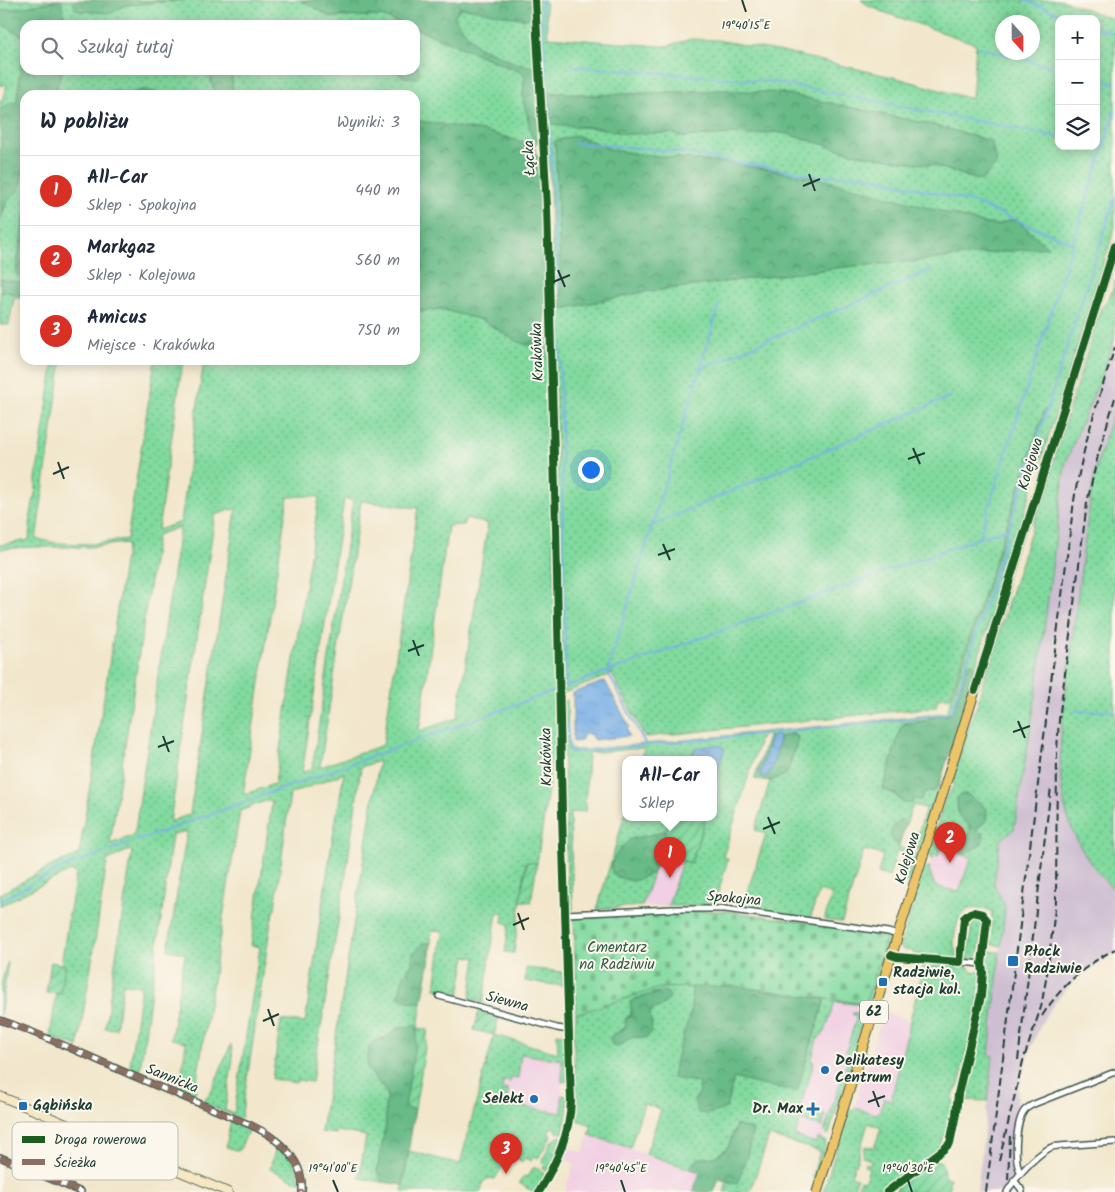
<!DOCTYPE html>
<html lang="pl">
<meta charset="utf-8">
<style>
:root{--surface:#fff;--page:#f6f6f7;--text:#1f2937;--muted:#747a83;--line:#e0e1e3;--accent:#d93025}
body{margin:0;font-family:Kalam,sans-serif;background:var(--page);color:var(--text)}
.controls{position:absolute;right:15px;top:15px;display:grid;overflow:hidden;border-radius:10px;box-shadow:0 2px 12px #0003}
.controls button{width:45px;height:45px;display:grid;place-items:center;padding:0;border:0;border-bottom:1px solid var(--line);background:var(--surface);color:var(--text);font:25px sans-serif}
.compass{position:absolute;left:995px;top:15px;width:45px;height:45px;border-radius:50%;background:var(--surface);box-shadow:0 2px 12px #0003;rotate:159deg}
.you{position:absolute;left:590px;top:469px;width:18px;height:18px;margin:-12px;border:4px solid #fff;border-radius:50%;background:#1a73e8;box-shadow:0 0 0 8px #1a73e833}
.badge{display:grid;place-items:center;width:32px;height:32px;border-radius:50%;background:var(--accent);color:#fff;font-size:16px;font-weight:700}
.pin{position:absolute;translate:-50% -41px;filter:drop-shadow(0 1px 2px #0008)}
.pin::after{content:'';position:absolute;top:26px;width:18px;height:15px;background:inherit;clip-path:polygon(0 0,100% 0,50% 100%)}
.popup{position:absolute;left:622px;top:756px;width:95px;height:65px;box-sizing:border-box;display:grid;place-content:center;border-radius:10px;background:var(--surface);filter:drop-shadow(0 1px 4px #0005);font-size:16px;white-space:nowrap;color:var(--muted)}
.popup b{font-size:19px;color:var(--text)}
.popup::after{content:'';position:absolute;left:50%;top:100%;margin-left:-10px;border:10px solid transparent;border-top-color:var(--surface)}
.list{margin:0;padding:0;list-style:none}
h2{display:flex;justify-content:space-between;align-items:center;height:65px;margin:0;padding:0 20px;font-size:21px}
h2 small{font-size:16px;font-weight:400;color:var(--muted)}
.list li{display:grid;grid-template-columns:32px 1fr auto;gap:15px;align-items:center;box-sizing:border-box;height:70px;padding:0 20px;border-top:1px solid var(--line)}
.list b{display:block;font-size:19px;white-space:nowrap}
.list p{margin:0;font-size:16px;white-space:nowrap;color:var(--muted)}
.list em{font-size:16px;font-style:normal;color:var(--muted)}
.icon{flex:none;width:28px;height:28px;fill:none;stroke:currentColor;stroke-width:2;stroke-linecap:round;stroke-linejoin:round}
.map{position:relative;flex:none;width:1115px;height:1192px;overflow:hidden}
.search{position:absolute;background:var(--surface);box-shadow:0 2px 12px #0003;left:20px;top:20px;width:400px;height:55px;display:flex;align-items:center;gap:12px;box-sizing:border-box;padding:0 18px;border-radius:15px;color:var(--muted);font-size:19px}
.panel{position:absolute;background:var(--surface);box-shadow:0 2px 12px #0003;left:20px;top:90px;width:400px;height:275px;border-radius:15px}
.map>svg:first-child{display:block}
.built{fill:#f1d0e3}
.railway{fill:#cebed1}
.grass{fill:url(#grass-dots);stroke:#508c6a;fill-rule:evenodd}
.forest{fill:url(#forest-crowns);stroke:#447c5d}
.cemetery{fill:url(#cemetery-stones);stroke:#508c6a}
.garden{fill:url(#garden-furrows);stroke:#508c6a}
.water{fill:url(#water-ripples);stroke:#4b768d}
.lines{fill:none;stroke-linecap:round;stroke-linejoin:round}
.stream{stroke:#77aee6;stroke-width:2}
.street-casing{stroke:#3f564b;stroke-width:8}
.secondary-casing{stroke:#3f564b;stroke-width:10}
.primary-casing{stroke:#3f564b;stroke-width:11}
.street{stroke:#fff;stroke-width:5}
.secondary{stroke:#f7e8c3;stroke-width:8}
.primary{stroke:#ecc569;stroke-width:9}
.rail{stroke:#1f3d34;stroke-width:2;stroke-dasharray:8 4;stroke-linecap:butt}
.quiet{stroke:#8d6e63;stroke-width:6;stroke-dasharray:12 6;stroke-linecap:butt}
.cycleway-casing{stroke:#fbf7ec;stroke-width:11}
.cycleway{stroke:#1b5e20;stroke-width:8}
.ticks{fill:none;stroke:#1f3d34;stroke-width:2}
.poi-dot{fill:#1f6fb2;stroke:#fbf7ec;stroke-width:2}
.labels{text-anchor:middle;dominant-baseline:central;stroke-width:4;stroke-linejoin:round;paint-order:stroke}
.shield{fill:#fbf7ec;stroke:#61756b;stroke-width:1}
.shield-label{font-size:14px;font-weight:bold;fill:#1f3d34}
.street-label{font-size:15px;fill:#1f3d34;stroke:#fbf7ec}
.park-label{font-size:15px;fill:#335c49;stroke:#fbf7ec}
.poi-label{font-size:15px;font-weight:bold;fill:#1f3d34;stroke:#fbf7ec;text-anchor:start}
.key{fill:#fbf7ec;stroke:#b9bfb5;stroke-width:1}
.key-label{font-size:14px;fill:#1f3d34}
.ticks-label{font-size:12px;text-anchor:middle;fill:#1f3d34;stroke:#fbf7ec;stroke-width:4;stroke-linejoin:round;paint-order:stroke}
</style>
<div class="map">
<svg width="1115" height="1192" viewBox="0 0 1115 1192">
<defs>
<pattern id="grass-dots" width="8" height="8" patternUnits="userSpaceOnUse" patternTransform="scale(1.25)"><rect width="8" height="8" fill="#81da9f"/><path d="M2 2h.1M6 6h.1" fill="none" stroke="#69b282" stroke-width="1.8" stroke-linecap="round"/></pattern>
<pattern id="forest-crowns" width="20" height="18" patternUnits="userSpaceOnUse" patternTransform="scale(1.25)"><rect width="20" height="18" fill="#68ba86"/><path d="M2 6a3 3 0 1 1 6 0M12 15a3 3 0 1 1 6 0" fill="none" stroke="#55986e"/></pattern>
<pattern id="cemetery-stones" width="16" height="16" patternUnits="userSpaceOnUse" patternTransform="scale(1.25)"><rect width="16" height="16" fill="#81da9f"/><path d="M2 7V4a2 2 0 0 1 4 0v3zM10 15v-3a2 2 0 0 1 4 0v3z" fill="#69b282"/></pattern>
<pattern id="garden-furrows" width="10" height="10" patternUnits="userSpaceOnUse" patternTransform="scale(1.25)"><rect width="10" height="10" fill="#81da9f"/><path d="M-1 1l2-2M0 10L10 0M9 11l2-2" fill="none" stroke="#69b282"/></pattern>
<pattern id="water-ripples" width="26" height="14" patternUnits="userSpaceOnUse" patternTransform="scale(1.25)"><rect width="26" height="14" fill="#77aee6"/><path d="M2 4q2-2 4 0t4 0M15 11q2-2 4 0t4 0" fill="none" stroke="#618fbb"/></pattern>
</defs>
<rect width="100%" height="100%" fill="#fbf7ec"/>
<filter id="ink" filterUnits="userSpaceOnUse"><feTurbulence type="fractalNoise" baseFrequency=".02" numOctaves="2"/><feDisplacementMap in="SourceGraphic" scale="10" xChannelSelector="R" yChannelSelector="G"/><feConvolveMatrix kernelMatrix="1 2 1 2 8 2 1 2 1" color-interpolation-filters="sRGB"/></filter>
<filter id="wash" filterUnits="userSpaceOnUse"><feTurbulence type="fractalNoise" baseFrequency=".0096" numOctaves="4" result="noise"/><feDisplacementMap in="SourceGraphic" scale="20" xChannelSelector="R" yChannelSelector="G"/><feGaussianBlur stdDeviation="1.12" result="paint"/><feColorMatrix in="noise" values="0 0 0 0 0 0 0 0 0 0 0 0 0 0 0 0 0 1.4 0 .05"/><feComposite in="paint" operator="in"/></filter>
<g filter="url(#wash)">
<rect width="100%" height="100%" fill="#f2e7cc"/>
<g class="built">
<path d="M947,834l17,5 -4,15 11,2 -11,36 -25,-6 -6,-16 4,-15 5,1 3,-10h2z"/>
<path d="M659,853l23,8 -14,45h-26z"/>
<path d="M825,999l40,5 -45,147 -38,-11z"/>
<path d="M884,1012l26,9 -25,104 -32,-15z"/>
<path d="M494,1035l68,19v67l-87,-14z"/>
<path d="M589,1135l111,37 -7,20h-128l9,-29 -11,-5 4,-11 16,6z"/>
</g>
<path class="railway" d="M1115,336v71l-17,55 -8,41 -24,190 -4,40 -1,28v16l4,29 12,34 15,26 9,11 14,13v63l-16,9 -24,18 -9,9 -19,24 -6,11 -14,33 -9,33 -1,31 -3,27 2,26 -8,9 -6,9h-25l16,-136 -4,-1 16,-148 -11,-23 6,-44 14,-11 21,-128 30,-236 16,-41 22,-51z"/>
<g class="grass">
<path d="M0,0h59l-34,7 -25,4z"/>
<path d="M60,0h17l-3,3 5,8 32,2 15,-8 57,-5h118l30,17 50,-1 24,9h-341v-9z"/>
<path d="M537,0h8l3,37 112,9h6l25,-7 26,1 66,12 118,27 71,20 4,-55 -90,-31 -17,-7 -8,-6h201l53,20v207l-139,438 -8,-2 -15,49 -3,2 -21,4 -3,3 -21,2 -4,4 -18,62 14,7 3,4 13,-1 10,-6 12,-3 5,-7 -21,68 -5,-3 12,-40 -13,-3 -7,19 -4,-4c-9,8 -19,18 -3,25v2l18,8 -9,28 -4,-1 7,-27 -14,-4 -8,26 -11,-4 5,-18 -19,-5 -22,72 -18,-2 8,-25 -13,-4 -9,28 -68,-11 24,-74 -11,-4 15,-49 16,-7 12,-36v-1c-6,-5 -12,-3 -18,0l-1,-2 -10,2h-1v-2l-7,1 -38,121 5,2 -14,47h-46l14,-45 9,2 15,-46h8v-58h-73l3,-11 -56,5 -3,58 -15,2 3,97 -3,-1 -1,-6h-1l-6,-199 1,-3 4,-1 1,50h17l338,-34 24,-4 98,-303 -95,288 -12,1 -2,9 -291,30 -33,-63 -45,18h-3l-2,-2 -10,-435 -2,-70zM1059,19h37v127h-37zM1002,22h30v30h-30zM722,90l60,3 151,32 58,16 6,22 -16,18 -45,-15 -79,-12 -69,-20 -13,-2 -22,3 -23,-1 -48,3 -11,-4 -45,1 -27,-6 -27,-1 -23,-35 46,3zM555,141h37l17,8 29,5 88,9 40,6 54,10 166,45 12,1 12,-5 -72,39 -94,8 -200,25 -82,17z"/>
<path d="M461,8h5c12,2 24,4 35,6 11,2 20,6 31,3l4,51 -21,-5 -36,-16 -6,-6 -18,-22v-4z"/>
<path d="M0,25c10,1 16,9 25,12 0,16 -5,29 -6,45 -1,7 0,13 -3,20l-5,1 -11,7v-10l4,-2 3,-14 -7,2z"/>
<path d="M415,28l108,45 2,4 -2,17 1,10 3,10 4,19 2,4 7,4 -6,4 -47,-13 -72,-12v-25h-181c-3,-10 0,-15 -5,-25h186z"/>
<path d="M62,70h150c-3,10 -1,16 5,24l-47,1 -27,-5 -14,4 -12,-3 -12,1 -7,3h-9l-16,-4 -7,4h-18l8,-5z"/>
<path d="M24,166h1v45l-9,62 8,4 -1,6 -23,-4v-57l6,-19 13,-13z"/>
<path d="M1115,280v56l-12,37 -22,51 -16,41 -30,236 -21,128 -14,11 -6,44 11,23 -4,39 -12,-2 3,-33c-7,-1 -16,-4 -23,-2 -11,3 -15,25 -15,35 0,4 2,7 3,11l-1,3 -6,1 -36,-5 -2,-3 -10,-2 -2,-3 25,-78 5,-1 -1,3 6,16 24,6 12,-35 -8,-2 18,-11v-11h-3l-1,-2 1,-4c6,-3 9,-7 8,-13 0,-15 -18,-15 -29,-16l1,16 12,13v5l-3,6 -3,1 -17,-5 -4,12h-2l-3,10 -5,-1 -1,5 -4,-5 16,-53 10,-17v-13l19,-58 4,-8 5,-20 119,-378c8,-7 12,-18 14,-28z"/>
<path d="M0,291l25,5v2h-11l-5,27h-9z"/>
<path d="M440,309l42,11 36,22 23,-4 6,-7 5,123 7,299 -8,7 -2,23 -12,80 -11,-1 -12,91 -9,-1 4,-28 -6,-2 1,-9h-7l-14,90 -13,-5 6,-40 -10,-2 -7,39 -24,-7 8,-57 -11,-1 -1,13c-11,0 -20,11 -19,21l-13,29v4c7,5 15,5 23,6l-4,25 -3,-3 -19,4 -8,7 -16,7 9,41 6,10 -1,30 -9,47 5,11 -23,-4 7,-42 -29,-5 -1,3 -15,-2 58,-371 -18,6 -15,107 -34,208 -15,-2 -1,3 -24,-4 9,-59 24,3 26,-175 13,-75 -54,21 -15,115 -4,13 -30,197 -39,-17 9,-10 20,-48 2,15 -8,51 9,3 26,-166 -9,-2 21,-142 -1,-2 -3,-1 -28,11 -46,288 -15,-6 7,-51 -15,-3 14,-86 -17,-3 19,-119 -15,4 -17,129 -16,113 -10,-5 12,-86 -18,-2 -7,45 -11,-1 27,-176 -3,-2 -19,9 -3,2 -10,68 -19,118 -28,-10 6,-43h4l5,-29 -4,-1 15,-91 -5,-2 -34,16 -37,19v-12l55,-30 24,-10 28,-176 20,-135 -37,4h-55l-35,2v-4l29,-5 2,-26 5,-26v-10l18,-118h8l-26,180h7l12,3 37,1 35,-5 28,-179h28l-25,170 23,-8 23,-162h211v-48zM308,496l11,1 -44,285 -1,2 -31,11 45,-298zM344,499l9,1 -41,269 -10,4zM361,501l57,7 -35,237 -63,22zM234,509l2,1 -46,304 -20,8 45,-307zM466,518l22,6 -31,194 -38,13 29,-205 15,-1zM180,527l-45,304 -3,5 -22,8 47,-309z"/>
<path d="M1115,407v483c-25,-22 -42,-51 -50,-83 -11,-50 0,-104 6,-154 5,-40 9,-81 15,-121 3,-23 6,-47 12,-70 5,-18 11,-37 17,-55z"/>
<path d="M626,810v7h44l-4,13 -11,4 -25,5 13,38 10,-4 -11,33 -45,3z"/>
<path d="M973,915l6,2 3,4 1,5 -5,29c-4,5 -8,5 -13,4l-1,-3 4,-3z"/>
<path d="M888,934l3,4 -21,65 -3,2h-3l-29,-3 -10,30 -8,8 -6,21 3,1 -14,45c3,9 -2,20 -5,29l21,7 2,-5 8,4 -11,36 -3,-1 8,-26 -51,-15 -19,56h-26l3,-11 10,3 -1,-59 -8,22 -13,10 -14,1 -8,5 -3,6 -44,-15 15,-45 -17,-5 -14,44 -41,-13 3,-10 -18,-6 2,-19 -3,-72 2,-4 1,-10 83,-26 33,-1 -1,25 -13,40 -6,26 26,4 2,10 34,-14 28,7 35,6 28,-92 40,5zM661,991l8,8 -8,7 -11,5v6l-4,21 -12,-1 -9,4 -15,-4 16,-10 -1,-7c7,-6 7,-10 5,-18l3,-2z"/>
<path d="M989,951l11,1 -11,103 4,1 -5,45 -27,-1 -1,-2z"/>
<path d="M8,962l-8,54v1c0,-19 0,-38 8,-55z"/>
<path d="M939,964l30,3 2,4 10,1 -1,21 -21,92 -3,4 -3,8v4l2,5 -1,7 -3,12 -3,8 -6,5 -3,12 -55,42h-27l3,-12 5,1 4,-13 -5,-2 1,-3 5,1 1,-4 -9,-3 3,-11 9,2 7,-20 -13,-5 -12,41h-1l-4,12 6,2 -4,14h-30l26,-82 6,-2 20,6c6,-1 7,-10 9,-16l7,2 32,-133 11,-1z"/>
<path d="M526,968l36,4 1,14 -38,-5z"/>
<path d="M862,1010l4,2 -10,27 1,8 -28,87 -1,1 -4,-3 25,-76 -1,-3 -2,-2 11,-35 -5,-2 2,-1 6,-1z"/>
<path d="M557,1033l6,1 3,10 1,37 -5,1v-22l-41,-6 -3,24 -7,-1 -1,5 -7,-1 -1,8 6,1 -1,11 11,3v2l44,7v-18l6,1 -1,18 -4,19 -6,-1 -3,-5 -3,1 -2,4 2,5 -1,2 -12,19 -4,-2 -3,5 -6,-3 -3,4 -12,-8 -15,25c-11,-3 -13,5 -14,13h-79l7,-41 51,13 34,-129 64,18z"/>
<path d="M804,1109l21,6 -3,12 -19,-6z"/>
<path d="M231,1119l19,8 -11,24 -13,-4z"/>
<path d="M560,1136l2,1 -8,23 -7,11 -4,-3 2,-3 -3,-3 9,-20z"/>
<path d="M277,1143l17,19 7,21 -31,-14z"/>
<path d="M535,1167l11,7 -11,18h-2l-14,-9 5,-7 3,1 6,-9z"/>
</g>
<g class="forest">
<path d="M60,0c4,8 4,16 4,25h-39v12c-9,-3 -15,-11 -25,-12v-14l25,-4z"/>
<path d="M77,0h106l-57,5 -15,8 -32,-2 -5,-3v-5z"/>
<path d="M301,0h231v17l-7,2 -59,-11h-6l-5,7v4l5,6 13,16 6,6 36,16 21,5 4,73 -8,-4 -1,-4 -4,-19 -3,-10 -1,-10 2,-17 -2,-4 -108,-45v-3h-10l-24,-9 -50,1z"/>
<path d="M25,52v18h37c-7,28 -10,25 -37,25v71h-1l-5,24 -13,13 -6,19v-112l11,-7 5,-1c6,-16 1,-35 9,-50z"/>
<path d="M415,62l5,9 -1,4 -3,3 -12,-1 -11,-7h22z"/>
<path d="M212,70h17c5,10 2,15 5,25h-17c-4,-10 -8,-13 -5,-25z"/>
<path d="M143,90l27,5h-72l7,-3 12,-1 12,3z"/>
<path d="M722,90l60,3 151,32 58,16 6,22 -16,18 -45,-15 -79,-12 -69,-20 -13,-2 -22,3 -23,-1 -48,3 -11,-4 -45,1 -27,-6 -48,-4 -2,-32 46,3z"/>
<path d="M415,120l72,12 47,13 2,9 4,4 3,49 4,124 -11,13 -9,1 -9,-3 -36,-22 -42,-11 -25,3z"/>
<path d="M577,135l32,14 29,5 88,9 40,6 54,10 51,13 115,32 12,1 12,-5 8,1 30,26 -110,12 -94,8 -200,25 -82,17 -7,-168z"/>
<path d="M25,211v85l-25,-5v-12l23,4 1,-6 -8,-3z"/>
<path d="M968,663l8,2 -36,118 -5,7 -11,3 -3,7 -8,-1 -2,5 -8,-1 -6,-8 -14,-6 18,-62 4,-4 21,-2 3,-3 21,-4 3,-2z"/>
<path d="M790,734l5,1 3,3 -11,36 -17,7 -16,-2 14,-42h4l-2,2 -10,35 1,2 16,-28 3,-11z"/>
<path d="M966,794c6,2 6,5 10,8 10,6 13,6 10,19l-8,6 -1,4 1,2 6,1c-1,15 -11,13 -21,21l-4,-1 5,-15 3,-1 3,-6v-5l-12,-13 -1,-16 4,-3z"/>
<path d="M900,820h2l4,4 -7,21c-13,-6 -9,-18 1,-25z"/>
<path d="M666,830l-13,43c-6,1 -10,5 -16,7 -8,2 -18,-2 -25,-7l-1,-7 3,-8 6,-9 10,-10 25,-5z"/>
<path d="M425,943h6l-1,15 -8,45c-8,-1 -16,-1 -23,-6l3,-17 3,-6 7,-10 1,-11c5,-3 6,-8 12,-10z"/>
<path d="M718,986h16l91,13 -28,92 -35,-6 -28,-7 -8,30 -16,6 -12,-1 -4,-13 6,-8 -2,-10 -26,-4 6,-26 13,-40 1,-25z"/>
<path d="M661,991l6,1 3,4 -1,3 -8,7 -11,5c0,11 6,18 -4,27 -11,-2 -17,-1 -25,7h-9l-2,-8 16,-10 -1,-7 2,-3 3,-2 2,-4 -2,-9 3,-2z"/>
<path d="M415,1025l3,3 -13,79 10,2 -12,76 -21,-3 -5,-11 9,-47 -1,-20 3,-4 -1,-6 -19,-25 -1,-9 2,-11 3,-6 16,-7 8,-7z"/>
<path d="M736,1125l17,5 -6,26 -10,28 -18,-5 -5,13h-21l7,-20 -10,-3 3,-6 8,-5 14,-1 13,-9z"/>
</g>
<path class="cemetery" d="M678,911h49l161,23 -23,70 -131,-18 -75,2 -83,26 -2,-98z"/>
<g class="garden">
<path d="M670,817h36l-15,46 -32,-10z"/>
<path d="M527,862l10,1 -6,39 -11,-1z"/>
<path d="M51,962l14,3 -5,29 -14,-1z"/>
<path d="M479,1011l20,6 -5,18 -20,-5z"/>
<path d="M418,1028l10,2 -13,79 -10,-1z"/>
<path d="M931,1161h9c4,5 4,10 4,16l6,1 -2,14h-52l1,-6z"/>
</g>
<g class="water">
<path d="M605,681l24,45 -2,4 2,6 -35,4 -4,-6h-6l-3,7 -8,1v-49z"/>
<path d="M776,735h3c0,13 -6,29 -11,41l-6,1 -2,-3 10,-35 2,-2z"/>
<path d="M714,745l7,1 3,2v3l-10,35v-27h-23l4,-11z"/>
</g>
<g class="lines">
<g class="stream">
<path d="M541,0l10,150 8,171 7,366"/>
<path d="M1024,0l50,19"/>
<path d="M1096,27l19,7"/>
<path d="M979,47l80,22"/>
<path d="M573,66l202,16 284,55"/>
<path d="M1096,79l19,5"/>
<path d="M575,143l79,6 30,4 136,23 44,-1 108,27 101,41"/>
<path d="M1096,145l8,1"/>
<path d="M700,369l231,-99"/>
<path d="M653,525l298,-129"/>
<path d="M1009,528l106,-331"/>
<path d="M565,687l414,-149 136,-427"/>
<path d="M1076,711h39"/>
<path d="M567,724l3,28 76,-7 -37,-70v-9l111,-363"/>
<path d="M646,745l272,-27 29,-5 5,-2 57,-183 -30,10"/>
<path d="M136,841l418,-150"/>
<path d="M37,881l25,-13 67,-25"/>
<path d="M0,901l31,-17"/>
</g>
</g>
</g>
<g filter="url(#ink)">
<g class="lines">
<defs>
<g id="street">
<path d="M535,0l12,207 9,320 6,287 9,287c-1,34 -15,62 -32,91"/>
<path d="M566,914l106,-5h53l108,15 55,8 10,3"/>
<path d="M960,962l22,2"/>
<path d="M439,996l118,32 12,2"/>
<path d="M0,1020c55,19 108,46 162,68 24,10 49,20 74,31 12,5 26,10 37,19 18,14 31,30 29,54"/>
<path d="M0,1157l81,35"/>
<path d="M1021,1173c-8,-11 -5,-51 3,-62 2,-3 6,-5 10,-7l81,-32"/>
<path d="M1014,1180l7,9 1,3"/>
<path d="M887,1192l57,-43 6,-6 6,-29 2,-20 23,-98 2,-24 -1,-8 5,-44 -5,-6 -9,-2 -3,1 -6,5 -4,44 -63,-5 -6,-2"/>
<path d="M1007,1192c8,-14 27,-35 41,-43 3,-2 7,-3 11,-3l56,-4"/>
</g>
<path id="secondary" d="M0,1096l228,96"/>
<path id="primary" d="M817,1192l298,-946"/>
</defs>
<use href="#street" class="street-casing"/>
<use href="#secondary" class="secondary-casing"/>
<use href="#primary" class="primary-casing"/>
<use href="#street" class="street"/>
<use href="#secondary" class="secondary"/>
<use href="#primary" class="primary"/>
<g class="rail">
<path d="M1042,1016c18,-29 43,-51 73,-67"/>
<path d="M1018,1060l33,-273"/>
<path d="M999,1161l24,-100 18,-54 6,-33 9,-73 1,-151 2,-30 28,-217 11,-48 17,-57"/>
<path d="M1008,1180l2,-45"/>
<path d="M986,1192l88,-691c8,-53 25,-104 41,-154"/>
</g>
<g class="quiet">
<path d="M0,1020c55,19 108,46 162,68 24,10 49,20 74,31 12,5 26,10 37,19 18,14 31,30 29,54"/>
<path d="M0,1157l81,35"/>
</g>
<defs>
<g id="cycleway">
<path d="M535,0l12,207 9,320 6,287 9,287c-1,34 -15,62 -32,91"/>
<path d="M975,690l140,-444"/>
<path d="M887,1192l57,-43 6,-6 6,-29 2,-20 23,-98 2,-24 -1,-8 5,-44 -5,-6 -9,-2 -3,1 -6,5 -4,44 -63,-5 -6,-2"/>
</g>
</defs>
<use href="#cycleway" class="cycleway-casing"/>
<use href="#cycleway" class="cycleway"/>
</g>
</g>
<path class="ticks" d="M742,0l4,12M809,174l6,17M803,186l17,-7M558,270l7,17M553,282l17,-7M913,448l7,16M908,459l17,-6M58,462l6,17M53,474l16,-7M663,544l7,16M658,555l17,-6M413,640l6,16M408,651l16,-6M1018,721l7,17M1013,732l17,-6M163,736l6,16M158,747l16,-6M768,817l7,17M763,829l17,-7M518,913l6,17M513,925l16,-7M268,1009l6,17M263,1021l16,-7M873,1091l6,16M868,1102l17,-6M333,1180l5,12M621,1180l4,12M908,1180l4,12"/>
<g class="poi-dot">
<rect x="1007" y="955" width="12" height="12" rx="2.5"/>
<rect x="878" y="977" width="10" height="10" rx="2.5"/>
<circle cx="825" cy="1070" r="5"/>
<circle cx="534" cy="1099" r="5"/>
<rect x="18" y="1101" width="10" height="10" rx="2.5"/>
<path d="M810.5 1101.5h5v5h5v5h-5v5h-5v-5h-5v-5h5z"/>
</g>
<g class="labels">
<rect class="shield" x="860" y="1000.5" width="28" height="23" rx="4"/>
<g class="shield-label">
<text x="874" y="1012">62</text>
</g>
<g class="street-label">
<text transform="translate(530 158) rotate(-93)">Łącka</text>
<text transform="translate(538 352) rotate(-92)">Krakówka</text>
<text transform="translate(1031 464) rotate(-73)">Kolejowa</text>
<text transform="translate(547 757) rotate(-91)">Krakówka</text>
<text transform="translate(908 858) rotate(-73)">Kolejowa</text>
<text transform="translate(734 899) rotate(5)">Spokojna</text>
<text transform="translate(507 1002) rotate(15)">Siewna</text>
<text transform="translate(172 1079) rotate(22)">Sannicka</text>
</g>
<g class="park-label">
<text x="617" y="948">Cmentarz<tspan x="617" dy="17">na Radziwiu</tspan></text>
</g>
<g class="poi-label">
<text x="1024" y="952">Płock<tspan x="1024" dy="17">Radziwie</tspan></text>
<text x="893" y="973">Radziwie,<tspan x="893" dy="17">stacja kol.</tspan></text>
<text x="835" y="1061">Delikatesy<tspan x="835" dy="17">Centrum</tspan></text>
<text x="524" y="1099" text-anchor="end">Selekt</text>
<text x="33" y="1106">Gąbińska</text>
<text x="803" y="1109" text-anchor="end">Dr. Max</text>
</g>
</g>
<rect x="12" y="1122" width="166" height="58" rx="8" class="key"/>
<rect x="22" y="1136" width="23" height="7" fill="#1b5e20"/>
<rect x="22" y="1159" width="23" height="6" fill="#8d6e63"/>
<g class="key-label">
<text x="54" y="1144">Droga rowerowa</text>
<text x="54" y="1167">Ścieżka</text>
</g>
<g class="ticks-label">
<text x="746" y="29">19°40'15"E</text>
<text x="333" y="1172">19°41'00"E</text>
<text x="621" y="1172">19°40'45"E</text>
<text x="908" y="1172">19°40'30"E</text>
</g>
</svg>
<div class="controls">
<button>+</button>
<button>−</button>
<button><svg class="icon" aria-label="layers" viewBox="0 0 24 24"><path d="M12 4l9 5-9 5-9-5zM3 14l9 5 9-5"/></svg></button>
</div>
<svg class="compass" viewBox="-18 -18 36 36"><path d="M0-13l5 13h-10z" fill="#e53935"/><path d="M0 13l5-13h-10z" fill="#747a83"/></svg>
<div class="you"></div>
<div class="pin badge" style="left:670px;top:878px">1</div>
<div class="popup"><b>All-Car</b>Sklep</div>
<div class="pin badge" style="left:950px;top:863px">2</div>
<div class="pin badge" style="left:506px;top:1174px">3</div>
<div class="search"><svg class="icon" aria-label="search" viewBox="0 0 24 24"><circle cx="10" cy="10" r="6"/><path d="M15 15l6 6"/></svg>Szukaj tutaj</div>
<section class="panel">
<h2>W pobliżu<small>Wyniki: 3</small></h2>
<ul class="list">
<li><span class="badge">1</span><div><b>All-Car</b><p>Sklep · Spokojna</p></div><em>440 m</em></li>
<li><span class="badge">2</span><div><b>Markgaz</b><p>Sklep · Kolejowa</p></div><em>560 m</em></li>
<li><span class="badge">3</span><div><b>Amicus</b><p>Miejsce · Krakówka</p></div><em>750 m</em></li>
</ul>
</section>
</div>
